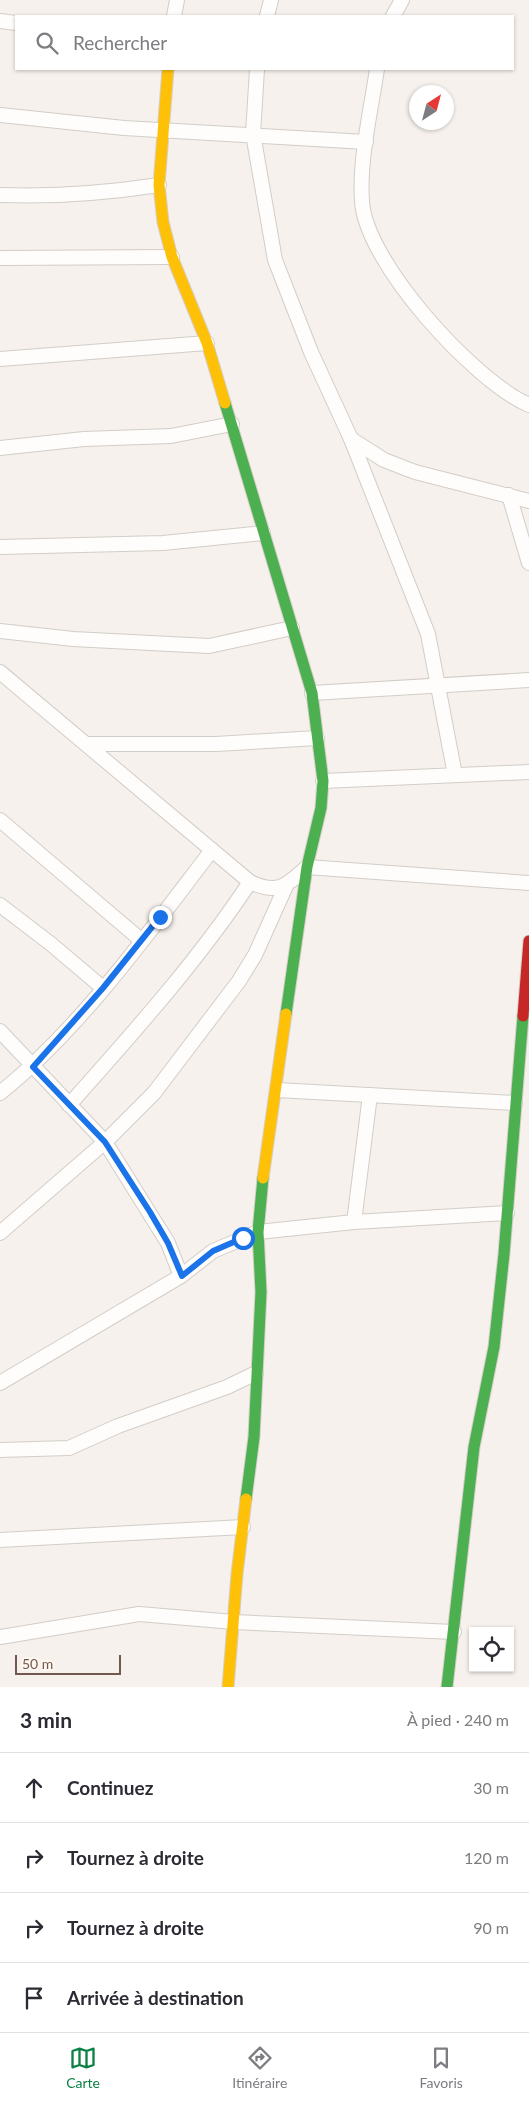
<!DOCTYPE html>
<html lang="fr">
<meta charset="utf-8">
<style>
:root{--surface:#fff;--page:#f7f7f7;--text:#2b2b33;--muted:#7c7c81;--line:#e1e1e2;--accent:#0b8043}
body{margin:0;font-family:Lato,sans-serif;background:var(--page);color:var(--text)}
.controls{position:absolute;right:15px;bottom:15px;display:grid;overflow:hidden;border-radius:0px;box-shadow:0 1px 4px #0004}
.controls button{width:45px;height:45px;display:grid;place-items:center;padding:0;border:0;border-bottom:1px solid var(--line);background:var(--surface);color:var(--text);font:25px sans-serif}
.compass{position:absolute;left:409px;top:85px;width:45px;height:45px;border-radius:50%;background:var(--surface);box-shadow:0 1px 4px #0004;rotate:36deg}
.scale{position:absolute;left:15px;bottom:12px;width:106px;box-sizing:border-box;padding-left:5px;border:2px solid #72584e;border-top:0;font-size:14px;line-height:18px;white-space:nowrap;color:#72584e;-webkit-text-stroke:4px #fdf6ee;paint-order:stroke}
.stop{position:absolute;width:15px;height:15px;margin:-11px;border:4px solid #1a73e8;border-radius:50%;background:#fff}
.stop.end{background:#1a73e8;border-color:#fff;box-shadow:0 1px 5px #0008}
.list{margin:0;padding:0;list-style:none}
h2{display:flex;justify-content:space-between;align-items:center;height:65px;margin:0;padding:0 20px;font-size:21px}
h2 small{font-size:16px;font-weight:400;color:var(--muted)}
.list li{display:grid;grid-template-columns:32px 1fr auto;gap:15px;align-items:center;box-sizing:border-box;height:70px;padding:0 20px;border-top:1px solid var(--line)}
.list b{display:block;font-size:19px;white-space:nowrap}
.list em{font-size:16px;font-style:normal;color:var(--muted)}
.icon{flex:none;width:28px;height:28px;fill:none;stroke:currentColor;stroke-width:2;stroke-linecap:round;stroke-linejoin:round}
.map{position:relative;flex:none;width:529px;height:1687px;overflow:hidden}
.search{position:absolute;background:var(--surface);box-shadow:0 1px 4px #0004;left:15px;right:15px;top:15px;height:55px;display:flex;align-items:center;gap:12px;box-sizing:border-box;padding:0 18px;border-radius:0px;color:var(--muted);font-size:19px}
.sheet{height:345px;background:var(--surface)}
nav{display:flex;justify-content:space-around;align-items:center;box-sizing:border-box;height:70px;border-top:1px solid var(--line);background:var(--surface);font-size:14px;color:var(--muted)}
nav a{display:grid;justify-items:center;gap:2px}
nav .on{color:var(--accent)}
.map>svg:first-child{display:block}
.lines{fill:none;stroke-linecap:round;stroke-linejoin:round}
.street-casing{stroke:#d3cdc7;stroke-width:16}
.fast-casing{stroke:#d6cec8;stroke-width:13}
.slow-casing{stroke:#d6cec8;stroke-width:13}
.jam-casing{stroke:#d6cec8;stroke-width:13}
.street{stroke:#fefdfc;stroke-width:14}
.fast{stroke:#4caf50;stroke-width:11}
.slow{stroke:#ffc107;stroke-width:11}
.jam{stroke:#c62828;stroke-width:11}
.route{stroke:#1a73e8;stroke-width:6}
</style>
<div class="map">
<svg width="529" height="1687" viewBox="0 0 529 1687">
<rect width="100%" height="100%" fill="#f6f1ec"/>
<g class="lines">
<defs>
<g id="street">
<path d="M174,16l3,-16"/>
<path d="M267,16l4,-16"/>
<path d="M393,16l9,-16"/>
<path d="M0,21l16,2"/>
<path d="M257,69l-4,65 22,126 36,92 40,87 77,195 27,141"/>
<path d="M377,69c-6,41 -18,91 -15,132 3,61 112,180 167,204"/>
<path d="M0,115l124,13 242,14"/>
<path d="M0,195c54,2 106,-2 159,-10"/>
<path d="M0,258l172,-1"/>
<path d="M0,359l207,-16"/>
<path d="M351,439l33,21 31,12 114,29"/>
<path d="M0,448l84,-9 87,-3 61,-12"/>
<path d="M509,495l20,68"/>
<path d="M0,547l163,-4 100,-10"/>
<path d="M0,631l73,8 136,7 83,-18"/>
<path d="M0,672l250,210c28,13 36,4 57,-15l222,16"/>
<path d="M312,693l217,-13"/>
<path d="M87,744h129l101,-6"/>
<path d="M323,781l206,-9"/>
<path d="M0,820l141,120"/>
<path d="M0,905l51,39 52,44"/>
<path d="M0,1031l105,111 63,101 13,33"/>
<path d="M277,1090l238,13"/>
<path d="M0,1093c80,-64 149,-161 212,-243"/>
<path d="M69,1105c64,-72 128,-143 181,-223"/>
<path d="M354,1222l16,-127"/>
<path d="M0,1233l105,-91 49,-49 85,-112 16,-26 31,-69"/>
<path d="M0,1383l181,-107 32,-25 45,-19 96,-10 153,-9"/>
<path d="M0,1450l69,-2 49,-22 109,-39 29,-14"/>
<path d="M0,1540l243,-13"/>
<path d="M0,1637l139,-23 95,8 220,10"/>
</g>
<g id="fast">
<path d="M225,403l87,290 11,88 -2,27 -14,59 -21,147"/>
<path d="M246,1499l8,-62 7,-145 -3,-60 5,-54"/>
<path d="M447,1687l27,-240 20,-100 10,-93 19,-238"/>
</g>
<g id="slow">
<path d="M168,69l-9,116 4,37 9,35 35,86 18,60"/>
<path d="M263,1178l23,-164"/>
<path d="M228,1687l9,-113 9,-75"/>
</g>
<path id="jam" d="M523,1016l6,-75"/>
</defs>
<use href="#street" class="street-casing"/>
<use href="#fast" class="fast-casing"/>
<use href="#slow" class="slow-casing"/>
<use href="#jam" class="jam-casing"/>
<use href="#street" class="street"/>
<use href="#fast" class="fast"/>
<use href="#slow" class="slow"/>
<use href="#jam" class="jam"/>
</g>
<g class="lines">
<path class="route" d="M160,917l-57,71 -70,79 72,75 45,70 18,31 14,33 31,-25 30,-13"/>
</g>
</svg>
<div class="controls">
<button><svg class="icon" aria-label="locate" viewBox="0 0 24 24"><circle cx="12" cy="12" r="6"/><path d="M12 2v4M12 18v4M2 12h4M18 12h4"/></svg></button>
</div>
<svg class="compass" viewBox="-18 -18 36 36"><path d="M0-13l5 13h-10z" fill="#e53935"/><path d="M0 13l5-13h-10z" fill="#7c7c81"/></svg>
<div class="scale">50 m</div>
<div class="stop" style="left:243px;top:1238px"></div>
<div class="stop end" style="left:160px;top:917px"></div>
<div class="search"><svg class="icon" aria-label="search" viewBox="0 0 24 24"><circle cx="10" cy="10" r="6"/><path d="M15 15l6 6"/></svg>Rechercher</div>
</div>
<section class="sheet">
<h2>3 min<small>À pied · 240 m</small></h2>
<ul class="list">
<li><svg class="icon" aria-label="ahead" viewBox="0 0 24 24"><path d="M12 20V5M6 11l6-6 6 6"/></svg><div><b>Continuez</b></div><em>30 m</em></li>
<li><svg class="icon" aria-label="right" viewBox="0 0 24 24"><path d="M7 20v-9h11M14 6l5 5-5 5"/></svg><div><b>Tournez à droite</b></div><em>120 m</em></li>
<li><svg class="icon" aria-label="right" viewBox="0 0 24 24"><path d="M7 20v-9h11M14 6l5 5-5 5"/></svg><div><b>Tournez à droite</b></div><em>90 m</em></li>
<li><svg class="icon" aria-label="arrive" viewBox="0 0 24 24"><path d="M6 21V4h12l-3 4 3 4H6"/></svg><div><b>Arrivée à destination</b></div></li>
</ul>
</section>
<nav>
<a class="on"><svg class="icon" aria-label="map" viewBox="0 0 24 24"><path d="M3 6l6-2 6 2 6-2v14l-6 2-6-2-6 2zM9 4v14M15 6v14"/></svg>Carte</a>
<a><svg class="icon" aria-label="directions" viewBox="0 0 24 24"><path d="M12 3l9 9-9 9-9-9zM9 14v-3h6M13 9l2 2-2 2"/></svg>Itinéraire</a>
<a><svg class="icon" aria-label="saved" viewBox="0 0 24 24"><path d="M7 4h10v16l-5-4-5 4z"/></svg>Favoris</a>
</nav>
